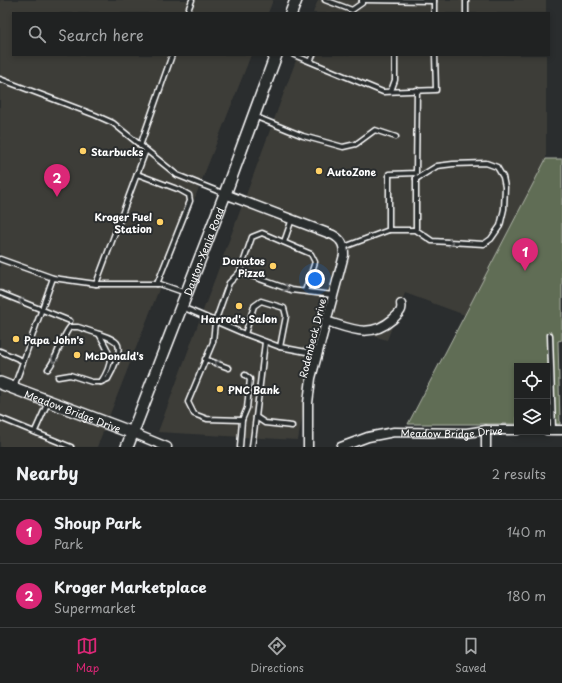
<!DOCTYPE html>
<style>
:root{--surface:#202222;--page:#282a2a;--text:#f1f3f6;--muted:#a2a4a5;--line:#3d3f40;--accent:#db2777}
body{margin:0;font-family:"Playpen Sans",sans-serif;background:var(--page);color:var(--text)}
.controls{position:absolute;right:12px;bottom:12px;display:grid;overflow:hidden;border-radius:0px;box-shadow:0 2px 6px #0003}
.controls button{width:36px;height:36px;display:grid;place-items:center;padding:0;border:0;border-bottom:1px solid var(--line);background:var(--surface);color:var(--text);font:20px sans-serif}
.you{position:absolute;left:315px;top:279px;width:14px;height:14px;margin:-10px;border:3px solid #fff;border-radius:50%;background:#1a73e8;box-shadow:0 0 0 6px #1a73e833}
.badge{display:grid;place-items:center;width:26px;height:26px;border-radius:50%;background:var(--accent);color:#fff;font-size:13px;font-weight:700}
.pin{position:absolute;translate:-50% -33px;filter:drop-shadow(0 1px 2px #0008)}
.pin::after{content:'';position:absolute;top:21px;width:14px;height:12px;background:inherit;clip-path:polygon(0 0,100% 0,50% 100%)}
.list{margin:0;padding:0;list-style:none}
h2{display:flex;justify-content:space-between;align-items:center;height:52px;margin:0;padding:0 16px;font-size:17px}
h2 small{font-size:13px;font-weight:400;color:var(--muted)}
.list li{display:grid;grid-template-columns:26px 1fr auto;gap:12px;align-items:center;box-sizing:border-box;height:64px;padding:0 16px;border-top:1px solid var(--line)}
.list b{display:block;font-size:15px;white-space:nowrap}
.list p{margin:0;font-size:13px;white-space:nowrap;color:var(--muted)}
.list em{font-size:13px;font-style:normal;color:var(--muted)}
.icon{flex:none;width:22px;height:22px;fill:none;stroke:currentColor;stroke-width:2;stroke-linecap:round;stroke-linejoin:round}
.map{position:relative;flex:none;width:562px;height:447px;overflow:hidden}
.search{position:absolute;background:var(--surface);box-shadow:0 2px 6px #0003;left:12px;right:12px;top:12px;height:44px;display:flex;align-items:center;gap:10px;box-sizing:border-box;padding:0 14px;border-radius:0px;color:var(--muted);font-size:15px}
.sheet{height:180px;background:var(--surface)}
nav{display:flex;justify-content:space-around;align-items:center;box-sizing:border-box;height:56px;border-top:1px solid var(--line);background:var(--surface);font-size:11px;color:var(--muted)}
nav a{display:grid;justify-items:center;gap:2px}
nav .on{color:var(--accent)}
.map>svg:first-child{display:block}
.built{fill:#3e3e39}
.green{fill:#616d54;stroke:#b0b6aa}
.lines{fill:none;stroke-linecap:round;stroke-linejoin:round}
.lane-casing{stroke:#fff;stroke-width:7}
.street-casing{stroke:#fff;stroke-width:11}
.secondary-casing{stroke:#fff;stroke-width:14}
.lane{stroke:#2a2d2e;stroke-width:4}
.street{stroke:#2a2d2e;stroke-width:8}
.secondary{stroke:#2a2d2e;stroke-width:11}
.oneway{stroke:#6a6c6d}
.poi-dot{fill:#ffd166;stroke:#2a2d2e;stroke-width:1.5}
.labels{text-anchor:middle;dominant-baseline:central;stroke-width:4;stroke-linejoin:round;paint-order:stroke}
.poi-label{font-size:10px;font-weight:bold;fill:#fff;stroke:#2a2d2e;text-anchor:start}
.street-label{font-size:10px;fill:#fff;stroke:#2a2d2e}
</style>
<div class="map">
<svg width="562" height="447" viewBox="0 0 562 447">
<rect width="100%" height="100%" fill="#2a2d2e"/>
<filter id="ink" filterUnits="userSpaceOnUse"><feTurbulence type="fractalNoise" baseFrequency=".025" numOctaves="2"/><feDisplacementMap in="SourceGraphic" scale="8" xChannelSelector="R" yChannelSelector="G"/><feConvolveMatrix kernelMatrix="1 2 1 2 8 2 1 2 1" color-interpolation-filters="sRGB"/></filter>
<g filter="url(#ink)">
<g class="built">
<path d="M0,0h273l-5,13h-255v42h238l-154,392h-97z"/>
<path d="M318,0h228v13h-233z"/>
<path d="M298,55h248v104l-81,156 -60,-22 -18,47 -67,-20 -22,120 -140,-8z"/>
</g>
<path class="green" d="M546,159h16v181l-4,1 2,83h-13v-58h-30v58h-109z"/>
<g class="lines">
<defs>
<g id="lane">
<path d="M325,0l27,10 10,-7v-3"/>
<path d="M362,0l72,1"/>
<path d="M434,0v13"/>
<path d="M187,13l5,-13"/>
<path d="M466,13v-13"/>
<path d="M294,55l89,37 53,-2 -1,-35"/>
<path d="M310,61l3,-6"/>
<path d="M0,79l95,36 18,8 64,52 48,19"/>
<path d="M391,91l4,-11v-25"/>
<path d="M254,116l49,20 40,11 13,-3 19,-14 21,7"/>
<path d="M140,146l32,-91"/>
<path d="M137,174l43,16 9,5 1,6 -33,83"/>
<path d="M389,230h27v-53"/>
<path d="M416,230l16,11 52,3 7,-5 9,-13 4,-17 1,-22 -2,-10 -6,-10 -11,-4 -33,1 -16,2 -21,13"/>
<path d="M284,242l8,-23"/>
<path d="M344,247l45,-17v-56l27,-1 1,-83"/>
<path d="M0,259l53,19 43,6h64l26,9"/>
<path d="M240,272l51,18 42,5"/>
<path d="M96,284l50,-134"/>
<path d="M0,293l70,28"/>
<path d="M182,307l63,27 35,13 37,7"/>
<path d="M99,334c6,2 14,4 18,9 6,7 -5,29 -9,36l-7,3"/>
<path d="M245,334l9,-28 7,-5 23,7 2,8 -6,31"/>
<path d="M550,335l3,95"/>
<path d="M265,342l-9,75 9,6 27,3"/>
<path d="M0,351l23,10"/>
<path d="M205,359l24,9"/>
<path d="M48,369c10,-12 12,-29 22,-42h8l21,7c12,21 16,26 2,48h-9l-22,-7 -12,2"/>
<path d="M14,387l39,-109"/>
<path d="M0,418l71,29"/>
<path d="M242,420l5,-12 3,-29 -5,-4"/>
<path d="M35,431l13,-29"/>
<path d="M240,447l2,-27 -35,-1 -13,-5 -6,-12 25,-60 2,-20 14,-39 11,-11 12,-35 10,-4 49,21 4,8 -10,29"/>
<path d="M252,447l4,-30"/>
</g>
<g id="street">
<path d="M225,194l108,41c9,5 11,10 11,20l-33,123 -3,25v44"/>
<path d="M326,321c26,8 44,18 67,-2 5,-5 10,-8 8,-15"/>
<path d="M486,430v17"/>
<path d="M547,430h15"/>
<path d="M133,433l34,14"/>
<path id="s1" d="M341,447l27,-10 26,-5 73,1 19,-3h31"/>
</g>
<g id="secondary">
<path d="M291,13l5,-13"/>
<path id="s2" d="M0,383l133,50"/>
<path id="s3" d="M127,447l98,-253 51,-139"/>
</g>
</defs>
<use href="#lane" class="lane-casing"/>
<use href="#street" class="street-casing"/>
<use href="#secondary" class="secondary-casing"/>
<use href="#lane" class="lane"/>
<use href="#street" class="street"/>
<use href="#secondary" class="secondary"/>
</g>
<defs><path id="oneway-chevron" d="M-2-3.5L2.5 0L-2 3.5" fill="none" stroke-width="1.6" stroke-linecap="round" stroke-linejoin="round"/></defs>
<g class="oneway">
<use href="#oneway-chevron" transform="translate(451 243) rotate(4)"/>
<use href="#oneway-chevron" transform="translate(286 288) rotate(18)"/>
<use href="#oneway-chevron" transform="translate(21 301) rotate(-159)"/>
<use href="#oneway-chevron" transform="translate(54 360) rotate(117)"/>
<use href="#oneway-chevron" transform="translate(217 363) rotate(-160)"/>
</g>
</g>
<g class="poi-dot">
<circle cx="83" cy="151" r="4"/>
<circle cx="319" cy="171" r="4"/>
<circle cx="160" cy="222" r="4"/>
<circle cx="273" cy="266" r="4"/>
<circle cx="239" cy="306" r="4"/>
<circle cx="16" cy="339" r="4"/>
<circle cx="77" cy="355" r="4"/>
<circle cx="220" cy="389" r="4"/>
</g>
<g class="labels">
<g class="poi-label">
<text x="91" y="151">Starbucks</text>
<text x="327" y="171">AutoZone</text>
<text x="152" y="216" text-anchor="end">Kroger Fuel<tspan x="152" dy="12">Station</tspan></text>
<text x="265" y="260" text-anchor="end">Donatos<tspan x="265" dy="12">Pizza</tspan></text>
<text x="239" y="318" text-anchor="middle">Harrod's Salon</text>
<text x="24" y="339">Papa John's</text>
<text x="85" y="355">McDonald's</text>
<text x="228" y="389">PNC Bank</text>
</g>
<g class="street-label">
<text stroke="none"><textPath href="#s3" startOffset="210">Dayton-Xenia Road</textPath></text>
<text transform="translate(312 338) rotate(-76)">Rodenbeck Drive</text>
<text stroke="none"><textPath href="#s2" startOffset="78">Meadow Bridge Drive</textPath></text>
<text stroke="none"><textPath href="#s1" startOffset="113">Meadow Bridge Drive</textPath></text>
</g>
</g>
</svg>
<div class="controls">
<button><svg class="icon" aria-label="locate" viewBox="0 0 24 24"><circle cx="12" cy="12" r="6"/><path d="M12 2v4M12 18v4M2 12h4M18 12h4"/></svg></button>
<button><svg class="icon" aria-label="layers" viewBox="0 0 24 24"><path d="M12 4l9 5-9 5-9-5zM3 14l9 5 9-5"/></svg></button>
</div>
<div class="you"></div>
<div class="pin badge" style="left:525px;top:271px">1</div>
<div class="pin badge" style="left:57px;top:197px">2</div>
<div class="search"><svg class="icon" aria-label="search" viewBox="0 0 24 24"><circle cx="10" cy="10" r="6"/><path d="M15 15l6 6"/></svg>Search here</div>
</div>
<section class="sheet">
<h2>Nearby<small>2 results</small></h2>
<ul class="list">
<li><span class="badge">1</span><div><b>Shoup Park</b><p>Park</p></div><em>140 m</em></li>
<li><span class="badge">2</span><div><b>Kroger Marketplace</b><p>Supermarket</p></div><em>180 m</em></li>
</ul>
</section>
<nav>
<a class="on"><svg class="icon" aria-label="map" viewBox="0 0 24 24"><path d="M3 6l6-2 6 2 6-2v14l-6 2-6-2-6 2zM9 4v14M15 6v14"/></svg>Map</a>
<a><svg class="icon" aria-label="directions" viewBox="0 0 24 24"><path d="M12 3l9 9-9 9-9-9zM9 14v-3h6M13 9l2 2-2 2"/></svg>Directions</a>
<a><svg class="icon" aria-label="saved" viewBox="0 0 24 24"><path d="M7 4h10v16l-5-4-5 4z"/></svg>Saved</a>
</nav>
